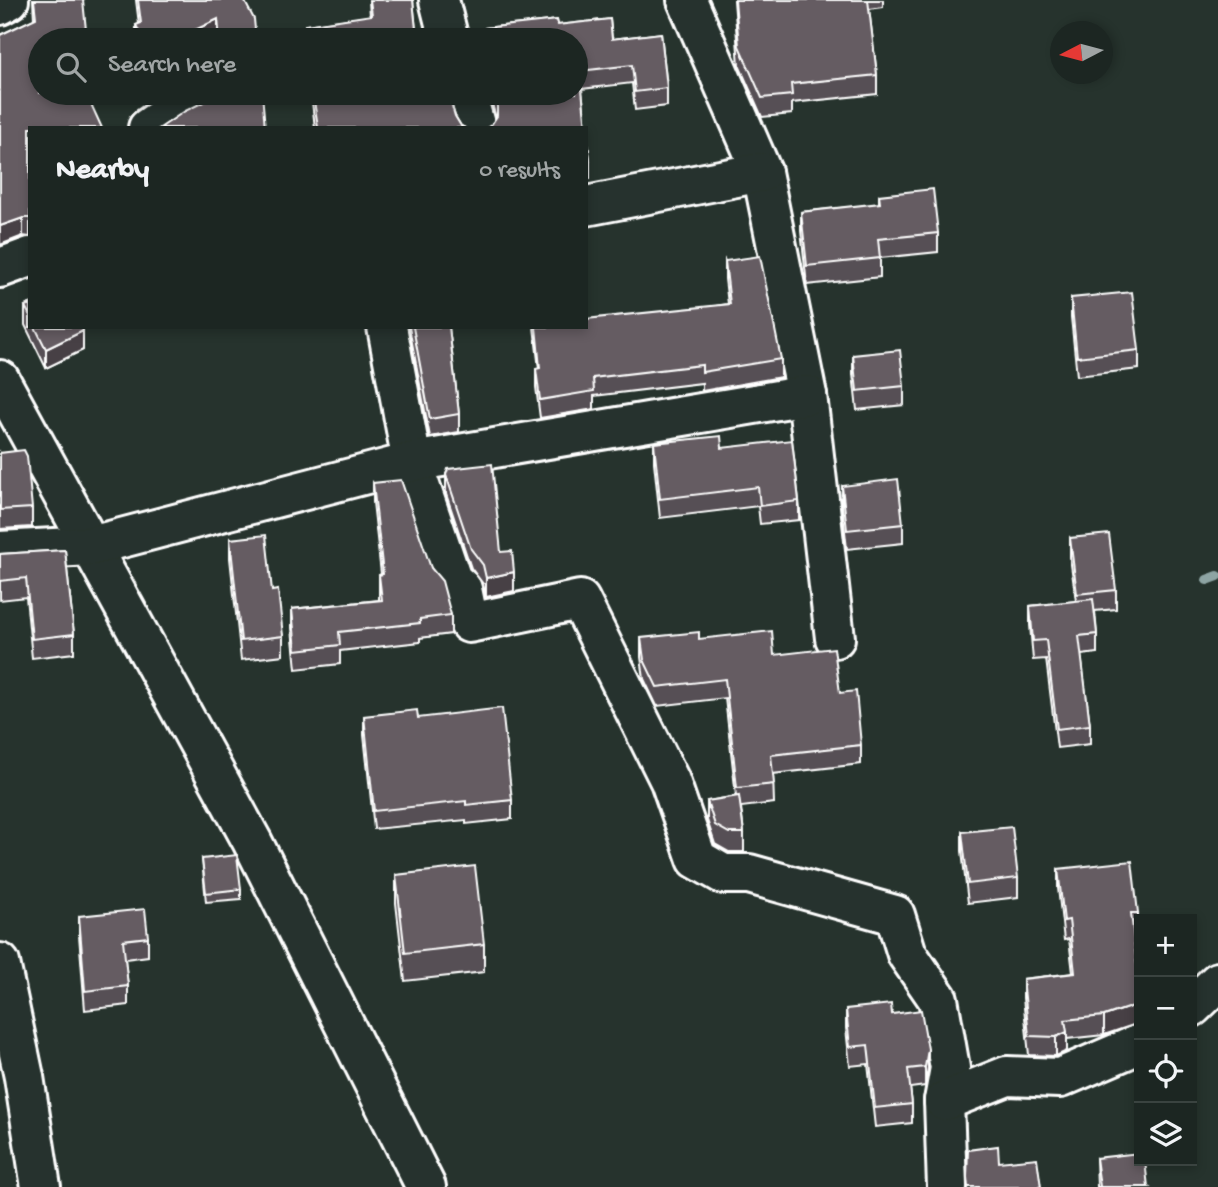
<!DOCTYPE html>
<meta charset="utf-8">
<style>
:root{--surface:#1c2622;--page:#252e2a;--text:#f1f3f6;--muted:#a0a5a5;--line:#3a4340}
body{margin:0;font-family:"Gochi Hand",sans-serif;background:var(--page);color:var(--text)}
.controls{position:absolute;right:21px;bottom:21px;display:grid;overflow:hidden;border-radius:0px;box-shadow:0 4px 10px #0003}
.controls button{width:63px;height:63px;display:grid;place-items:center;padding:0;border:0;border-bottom:2px solid var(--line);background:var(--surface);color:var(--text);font:35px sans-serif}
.compass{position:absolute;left:1050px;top:21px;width:63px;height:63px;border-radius:50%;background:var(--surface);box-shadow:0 4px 10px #0003;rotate:264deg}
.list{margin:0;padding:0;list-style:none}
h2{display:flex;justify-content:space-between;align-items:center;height:91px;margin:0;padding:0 28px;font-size:30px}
h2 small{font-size:23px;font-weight:400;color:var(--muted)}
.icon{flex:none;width:38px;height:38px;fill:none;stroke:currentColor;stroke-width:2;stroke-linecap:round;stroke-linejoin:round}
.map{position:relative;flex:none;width:1218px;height:1187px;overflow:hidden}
.search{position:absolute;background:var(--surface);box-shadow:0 4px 10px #0003;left:28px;top:28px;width:560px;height:77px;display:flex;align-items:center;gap:18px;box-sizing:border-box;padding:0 24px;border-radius:38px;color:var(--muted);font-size:26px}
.panel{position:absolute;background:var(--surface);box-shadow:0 4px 10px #0003;left:28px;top:126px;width:560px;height:203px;border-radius:0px}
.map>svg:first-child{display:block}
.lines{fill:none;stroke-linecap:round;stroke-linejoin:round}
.stream{stroke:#8ea4a3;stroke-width:10}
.minor-casing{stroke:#fff;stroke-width:44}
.minor{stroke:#26332d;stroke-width:38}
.wall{fill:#574f54;stroke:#fff;stroke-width:2}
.shaded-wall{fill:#474045;stroke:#fff;stroke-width:2}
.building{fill:#655c62;stroke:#fff;stroke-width:2}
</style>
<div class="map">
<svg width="1218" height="1187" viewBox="0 0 1218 1187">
<rect width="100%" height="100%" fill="#26332d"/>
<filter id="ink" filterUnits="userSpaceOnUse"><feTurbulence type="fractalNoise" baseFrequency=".0143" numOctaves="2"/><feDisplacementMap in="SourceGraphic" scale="14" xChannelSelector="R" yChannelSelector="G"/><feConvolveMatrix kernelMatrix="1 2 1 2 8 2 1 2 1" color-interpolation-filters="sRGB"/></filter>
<g filter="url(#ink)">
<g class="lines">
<path class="stream" d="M1207,580l11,-4"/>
<defs>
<g id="minor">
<path d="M439,0l10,40"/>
<path d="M687,0l75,172 45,223 28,243"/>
<path d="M0,5l9,-5"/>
<path d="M466,93l10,35"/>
<path d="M148,128l50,-35"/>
<path d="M586,206l176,-34"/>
<path d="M0,268l30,-11"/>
<path d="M387,327l25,135 40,118 10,9 7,34 111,-23 90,181 27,78 26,15h26l146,41 12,39 31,45 12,69 -6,33 3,86"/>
<path d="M0,380l252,461 174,346"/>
<path d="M0,551l91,-5 321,-84 395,-67"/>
<path d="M0,963l24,114 17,110"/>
<path d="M1192,1007l26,-25"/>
<path d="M944,1101l63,-25 53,2 79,-34"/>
</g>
</defs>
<use href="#minor" class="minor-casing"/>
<use href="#minor" class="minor"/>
</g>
<g class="wall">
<path d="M33,0h50l-43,40 -10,88v109l-7,-1 -23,9v-210l34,-16z"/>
<path d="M136,0h108l12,40h-38v-3l-6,3h-76v-15l3,-1z"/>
<path d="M369,0h44l4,40h-112v-15l65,-9z"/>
<path d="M734,0h149v7l-14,2 8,66v19l-85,9v11l-30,3 -23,-52z"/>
<path d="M610,19l2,20 49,-6 6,55v18l-32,4 -3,-27 -50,6 4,39h-99l4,-3 5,-7 -7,-25h87v-53h-91v-12l72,-8 1,5z"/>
<path d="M311,93h137l7,23 6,10 4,2h-150z"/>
<path d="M586,128l4,32v18h-4z"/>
<path d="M879,195l59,38v19l-58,6v19l-73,8 -6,-54v-19l78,-8z"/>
<path d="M725,261l56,98v18l-79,14v-8l-108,13v13l-54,9 -4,-31v-18h3l-5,-42h52l142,-23 -3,-25z"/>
<path d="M1071,298l68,52v19l-62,7 -6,-59z"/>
<path d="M30,304v23h52l1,23 -37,18 -21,-43v-19z"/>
<path d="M409,327h40l10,87v18l-29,5z"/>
<path d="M853,355l51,31v19l-47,5 -4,-36z"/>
<path d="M654,443l68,5 77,53v19l-39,4 -2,-18 -98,12 -6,-56z"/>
<path d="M0,453l32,55v19l-32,2z"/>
<path d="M446,475l55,77 13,39 -28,6 -3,-13 -12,-16 -25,-74z"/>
<path d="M373,483l58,85 20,47v19l-31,4v4l-80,9v13l-44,5 -4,-41v-19l87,-9v-25l2,-1 -8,-72z"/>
<path d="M842,486l61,38v19l-56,6 -5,-44z"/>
<path d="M1070,538l46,52v19l-21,2 2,23v19l-16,2 9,70v19l-33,4 -11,-89 -13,1 -3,-35v-19l46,-5 -6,-44z"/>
<path d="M230,539l42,52 11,45v19l-42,5 -11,-102z"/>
<path d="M65,550l9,84v19l-42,5 -6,-61 -26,3v-46z"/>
<path d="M641,638l58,1 75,16 66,38 21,52v19l-88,10 1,29 -33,4 3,26v19h-15l-14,-8 -8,-24v-19l29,-5 -11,-98 -68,8 -13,-27 -3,-22z"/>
<path d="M364,716l54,2 94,82v19l-46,5v-4l-92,9 -10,-94z"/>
<path d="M962,832l56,46v19l-50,6 -6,-52z"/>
<path d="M202,859l39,30v10l-35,3z"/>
<path d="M1058,869l80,44v19h-4l5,51v40l-35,12 -37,4v12l-11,5 -27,-1 -6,-57v-19l50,-6 -4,-34 -5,1 -6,-52z"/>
<path d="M396,875l88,69v28l-79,9 -9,-78z"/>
<path d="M79,916l69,21v19l-23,3 3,27v19l-43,5 -6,-75z"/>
<path d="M846,1009l46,5 36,54 -3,18 -15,2 2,16v19l-37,4 -7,-63 -18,2 -4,-38z"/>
<path d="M1096,1158l52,29h-51z"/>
</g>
<g class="shaded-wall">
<path d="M218,19v18l-6,3h-38z"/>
<path d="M23,218v18l-23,9v-19z"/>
<path d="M83,331v19l-37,18v-19z"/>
<path d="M514,572v19l-28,6v-19z"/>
<path d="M1139,1004v19l-35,12v-19z"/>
<path d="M1067,1032v19l-11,5v-19z"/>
<path d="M928,1049v19l-3,18v-19z"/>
</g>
<g class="building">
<path d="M34,0h49l4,40h-47v53h46l16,35h-72v90h-7l-23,8v-191l36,-17z"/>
<path d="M138,0h106l10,19 2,21h-36l-2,-21 -44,21h-31l-7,-15 5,-2z"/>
<path d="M370,0h43l4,40h-110l-2,-15 67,-10z"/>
<path d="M735,0h133l9,75 -86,9 1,11 -30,3 -23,-52z"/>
<path d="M610,19l2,20 49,-6 6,55 -32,4 -3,-27 -52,6 6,57h-99l4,-3 6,-9v-12l-3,-11h82v-53h-89l-2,-12 72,-8 1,5z"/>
<path d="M222,93h40l3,35h-105l25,-17z"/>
<path d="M313,93h135l7,23 6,10 4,2h-147z"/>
<path d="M586,128l4,32h-4z"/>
<path d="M933,189l5,44 -60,6 2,19 -73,8 -6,-54 79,-9 -1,-8z"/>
<path d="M760,256l21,103 -79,13v-7l-109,13 1,13 -54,9 -4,-31 4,-1 -4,-41h50v-8l144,-15 -5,-43z"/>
<path d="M1132,292l7,58 -62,7 -6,-59z"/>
<path d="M30,304v12l-5,-10z"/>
<path d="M35,327h47l1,4 -37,18z"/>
<path d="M413,327h36l10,87 -29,5z"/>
<path d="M900,350l4,36 -47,5 -4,-36z"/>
<path d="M721,436l1,12 70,-8 7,61 -39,5 -2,-19 -98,12 -6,-56z"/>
<path d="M24,450l3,6 5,52 -32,2v-57z"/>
<path d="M492,464l9,88 11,-1 2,21 -28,6 -3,-13 -12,-16 -25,-74 2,-6z"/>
<path d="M898,479l5,45 -56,6 -5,-44z"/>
<path d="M401,480l30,88 11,13 9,34 -31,4v4l-81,9 1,13 -44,5 -4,-41 90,-9 -3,-25 4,-1 -10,-91z"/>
<path d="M1109,534l7,56 -39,4 -7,-56z"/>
<path d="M266,535l6,56 6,-1 5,46 -42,5 -11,-102z"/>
<path d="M65,550l9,84 -42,5 -6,-61 -26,3v-27z"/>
<path d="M1093,599l4,35 -18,2 11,89 -33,4 -11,-89 -13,1 -3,-35z"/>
<path d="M772,631l2,24 60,-7 6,45 16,-2 5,54 -90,10 3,29 -37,4 -12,-109 -68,8 -13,-27 -3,-22 58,-6v7z"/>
<path d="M502,708l10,92 -46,5v-4l-92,10 -10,-95 53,-6 1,8z"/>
<path d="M739,796l5,37h-15l-14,-8 -8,-24z"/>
<path d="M1012,827l6,51 -50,6 -6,-52z"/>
<path d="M237,855l4,34 -35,4 -4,-34z"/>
<path d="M1132,861l6,52h-7l8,70v21l-35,12 -39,4 2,12 -11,5 -27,-1 -6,-57 52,-6 -6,-53 -5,1 -6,-52z"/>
<path d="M475,866l9,78 -79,9 -9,-78z"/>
<path d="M145,909l3,28 -25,3 5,46 -43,5 -6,-75z"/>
<path d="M891,1004l1,10 29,-4 7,39 -3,18 -17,2 4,35 -37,4 -7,-63 -18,2 -4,-38z"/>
<path d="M998,1146l1,16 38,-4 4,29h-73l-1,-10 1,-27z"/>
<path d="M1139,1153v8h6l3,26h-48l-4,-29z"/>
</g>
</g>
</svg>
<div class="controls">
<button>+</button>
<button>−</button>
<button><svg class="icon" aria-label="locate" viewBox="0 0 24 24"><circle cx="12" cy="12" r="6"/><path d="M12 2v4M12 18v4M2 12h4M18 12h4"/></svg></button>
<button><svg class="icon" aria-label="layers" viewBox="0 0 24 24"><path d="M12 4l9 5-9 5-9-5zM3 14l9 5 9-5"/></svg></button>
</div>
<svg class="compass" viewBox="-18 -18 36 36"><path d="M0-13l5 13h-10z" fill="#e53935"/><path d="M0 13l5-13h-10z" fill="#a0a5a5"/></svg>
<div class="search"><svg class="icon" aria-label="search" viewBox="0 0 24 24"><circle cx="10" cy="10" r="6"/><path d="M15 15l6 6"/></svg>Search here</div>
<section class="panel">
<h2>Nearby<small>0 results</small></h2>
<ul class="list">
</ul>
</section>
</div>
